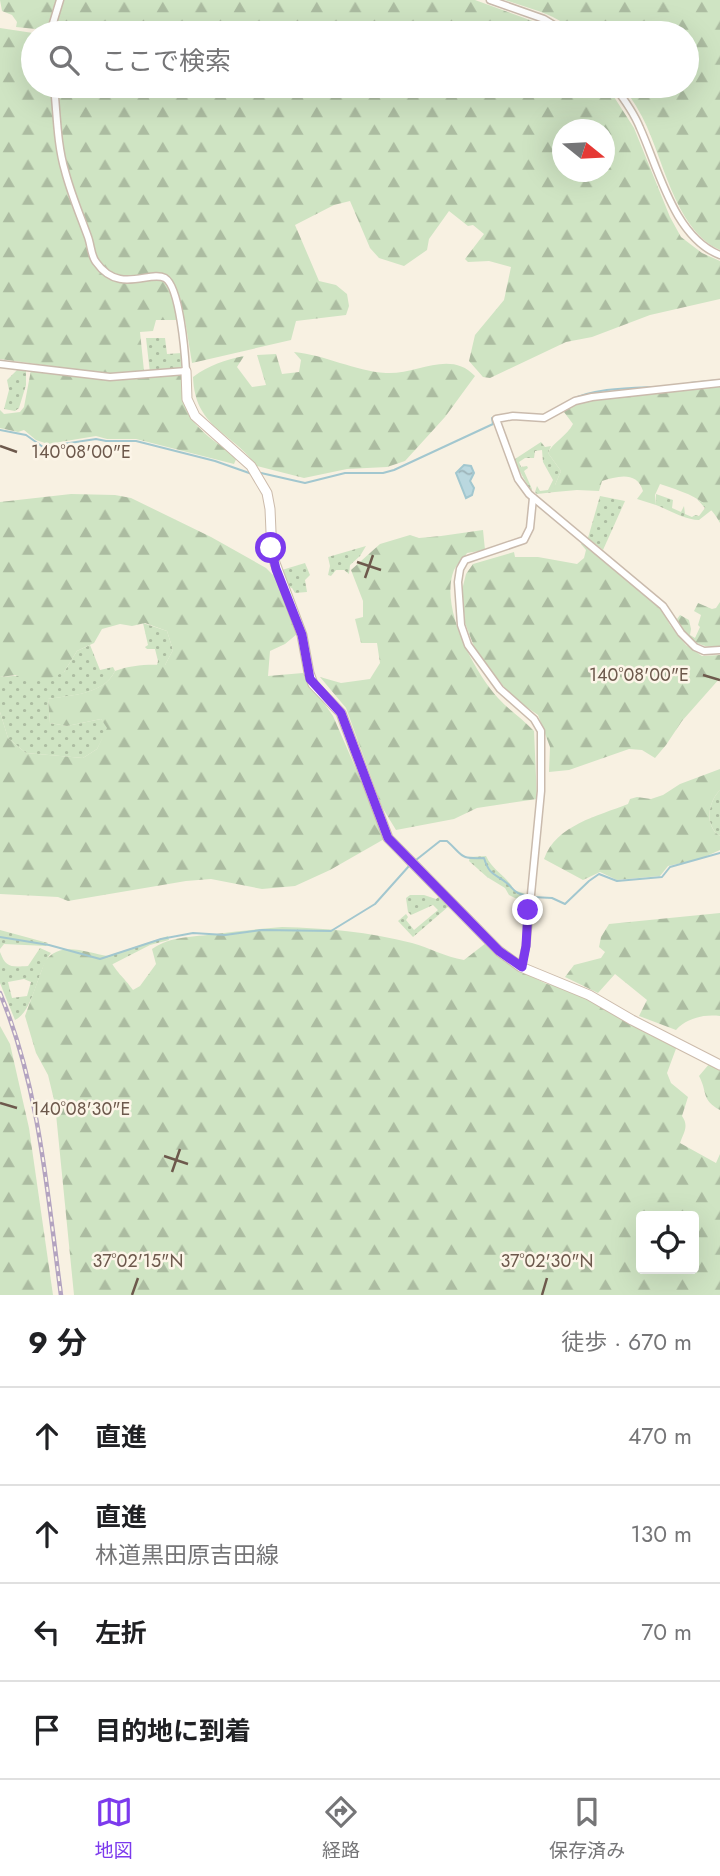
<!DOCTYPE html>
<html lang="ja">
<meta charset="utf-8">
<style>
:root{--surface:#fff;--page:#f6f6f6;--text:#202124;--muted:#757577;--line:#e0e0e0;--accent:#7c3aed}
body{margin:0;font-family:Jost,"Noto Sans JP",sans-serif;background:var(--page);color:var(--text)}
.controls{position:absolute;right:21px;bottom:21px;display:grid;overflow:hidden;border-radius:7px;box-shadow:0 7px 28px #0002}
.controls button{width:63px;height:63px;display:grid;place-items:center;padding:0;border:0;border-bottom:2px solid var(--line);background:var(--surface);color:var(--text);font:35px sans-serif}
.compass{position:absolute;left:552px;top:119px;width:63px;height:63px;border-radius:50%;background:var(--surface);box-shadow:0 7px 28px #0002;rotate:108deg}
.stop{position:absolute;width:21px;height:21px;margin:-16px;border:5px solid #7c3aed;border-radius:50%;background:#fff}
.stop.end{background:#7c3aed;border-color:#fff;box-shadow:0 2px 7px #0008}
.list{margin:0;padding:0;list-style:none}
h2{display:flex;justify-content:space-between;align-items:center;height:91px;margin:0;padding:0 28px;font-size:30px}
h2 small{font-size:23px;font-weight:400;color:var(--muted)}
.list li{display:grid;grid-template-columns:46px 1fr auto;gap:21px;align-items:center;box-sizing:border-box;height:98px;padding:0 28px;border-top:2px solid var(--line)}
.list b{display:block;font-size:26px;white-space:nowrap}
.list p{margin:0;font-size:23px;white-space:nowrap;color:var(--muted)}
.list em{font-size:23px;font-style:normal;color:var(--muted)}
.icon{flex:none;width:38px;height:38px;fill:none;stroke:currentColor;stroke-width:2;stroke-linecap:round;stroke-linejoin:round}
.map{position:relative;flex:none;width:720px;height:1295px;overflow:hidden}
.search{position:absolute;background:var(--surface);box-shadow:0 7px 28px #0002;left:21px;right:21px;top:21px;height:77px;display:flex;align-items:center;gap:18px;box-sizing:border-box;padding:0 24px;border-radius:38px;color:var(--muted);font-size:26px}
.sheet{height:483px;background:var(--surface)}
nav{display:flex;justify-content:space-around;align-items:center;box-sizing:border-box;height:98px;border-top:2px solid var(--line);background:var(--surface);font-size:19px;color:var(--muted)}
nav a{display:grid;justify-items:center;gap:4px}
nav .on{color:var(--accent)}
.map>svg:first-child{display:block}
.grass{fill:url(#grass-dots);fill-rule:evenodd}
.forest{fill:url(#forest-firs);fill-rule:evenodd}
.water{fill:url(#water-ripples);stroke:#a2c7cf;stroke-width:2}
.lines{fill:none;stroke-linecap:round;stroke-linejoin:round}
.stream{stroke:#a2c7cf;stroke-width:2}
.street-casing{stroke:#cabbad;stroke-width:9}
.secondary-casing{stroke:#ccbbab;stroke-width:11}
.street{stroke:#fff;stroke-width:6}
.secondary{stroke:#fff;stroke-width:9}
.rail-casing{stroke:#b3a3c0;stroke-width:4.5}
.rail{stroke:#fcf5e8;stroke-width:2;stroke-dasharray:5;stroke-linecap:butt}
.route{stroke:#7c3aed;stroke-width:9}
.ticks{fill:none;stroke:#6d594c;stroke-width:2.5}
.ticks-label{font-size:18px;text-anchor:middle;fill:#6d594c;stroke:#fcf5e8;stroke-width:5;stroke-linejoin:round;paint-order:stroke}
</style>
<div class="map">
<svg width="720" height="1295" viewBox="0 0 720 1295">
<defs>
<pattern id="grass-dots" width="8" height="8" patternUnits="userSpaceOnUse" patternTransform="scale(1.75)"><rect width="8" height="8" fill="#cfe4c3"/><path d="M2 2h.1M6 6h.1" fill="none" stroke="#acbca1" stroke-width="1.8" stroke-linecap="round"/></pattern>
<pattern id="forest-firs" width="22" height="20" patternUnits="userSpaceOnUse" patternTransform="scale(1.75)"><rect width="22" height="20" fill="#cfe4c3"/><path d="M5 1l3.5 6h-7zM16 11l3.5 6h-7z" fill="#acbca1"/></pattern>
<pattern id="water-ripples" width="26" height="14" patternUnits="userSpaceOnUse" patternTransform="scale(1.75)"><rect width="26" height="14" fill="#bad8df"/><path d="M2 4q2-2 4 0t4 0M15 11q2-2 4 0t4 0" fill="none" stroke="#9bb2b7"/></pattern>
</defs>
<rect width="100%" height="100%" fill="#f8f1e2"/>
<g class="grass">
<path d="M146,338h19l2,16 15,-1 1,10 -3,8 -30,2z"/>
<path d="M20,367l6,1v17l-7,23 -4,3 -11,-2 5,-19 -2,-10z"/>
<path d="M541,442l4,5 6,-1 -3,7 13,18 -6,14v7l-18,2 -2,-2 2,-6 3,5 8,-1 5,-10 -10,-18 -1,-12 -7,1 -1,7h-9l-6,4 2,5 6,-1 1,2 -4,3 8,18 -1,2 -16,-28v-4z"/>
<path d="M656,494l17,6 -1,8 9,4 3,-6 1,8 7,3 3,-2 4,1 6,-8 -8,-9 16,10 -14,11c-14,0 -30,-10 -43,-15z"/>
<path d="M600,496l25,5 -22,49 -15,-12z"/>
<path d="M366,546l-6,10 -10,9 -1,9 -5,-4h-8l-5,6 -3,-1 2,-9 -2,-9z"/>
<path d="M305,563l5,12 -5,5 2,12 -12,1 -3,-5 -5,-2 -5,-16z"/>
<path d="M143,623l24,8 6,19 -8,15h-8l1,-4 -3,-12h-8l-2,-2 3,-2z"/>
<path d="M90,645l10,25 13,-3 2,4c-12,24 -43,24 -67,28l2,24 17,3 34,-7 7,9 -11,21 -14,9 -57,-5 -18,-15 -8,-26v-35l64,-5 13,-21z"/>
<path d="M720,790v46c-16,-10 -12,-34 0,-46z"/>
<path d="M486,856c7,15 21,20 28,34l12,4 2,4 -3,22 -2,-18 -14,-7 -4,-7 -18,-11 -18,-16 1,-4z"/>
<path d="M410,895h14l12,4 4,-3 9,10 -36,31 -15,-16 8,-7 2,3 -2,3 8,10 24,-20 -5,-5 -22,10 -3,-3 -2,-14z"/>
<path d="M0,930l48,13 -2,3 -42,-2 -4,5z"/>
<path d="M168,936l1,4 -19,5 -39,20 -3,-9z"/>
<path d="M40,948l11,5c-14,17 -17,58 -36,67l-15,-37v-31c6,16 11,15 28,14zM24,979l7,3 -4,14 -15,2 -4,-16z"/>
</g>
<g class="forest">
<path d="M0,0h475l71,26 9,7h-483l3,-8 -5,-3h-15l-9,8 -30,-3 1,-5 -5,-7 -10,-4z"/>
<path d="M505,0h215v250c-47,-21 -57,-97 -80,-137 -5,-10 -12,-19 -18,-27h65v-53h-111c-19,-19 -46,-24 -71,-33z"/>
<path d="M0,28l33,5v53h574l27,42 36,89 11,20 21,16 18,8v38l-70,16 -58,22 -26,5 -76,36 -7,-1 -14,-16 6,-26 29,-35 7,-33 -22,-6 -21,1 -3,-3 19,-25 -11,-9 -5,1 -19,-15 -20,28 -2,11 -23,16 -25,-8 -9,-10 -20,-47 -16,4 -39,20 24,56 17,4 11,9 2,12 -3,9 -50,6 -5,19 -99,23 -7,-43h-29l-3,11 -13,1 4,39 -34,3 -110,-15zM562,130h42v42h-42z"/>
<path d="M294,352c32,3 60,19 92,21 30,2 64,-24 89,3l-30,41 -40,44 -18,6 -40,2 -43,9 -47,-12c-26,-35 -62,-38 -64,-89 16,-12 32,-17 51,-21l-7,11 15,20 14,-2 -9,-30 19,-1 6,20 17,-2 2,-12z"/>
<path d="M31,370l78,10 73,-5c-4,44 22,59 55,82l-3,7 -98,-25h-29l-11,-3 -48,8 -12,-4 -12,-10 -6,2 -18,-4v-18l4,4 16,-2 4,-5z"/>
<path d="M720,387v136c-13,-25 -34,-30 -60,-39l-5,11 1,10 -19,-6 6,-8c-6,-20 -25,-15 -41,-10l-3,10 -22,-1 -22,2v-7l6,-14 -13,-18c5,-11 19,-17 25,-29l-9,-12c16,-20 125,-21 156,-25z"/>
<path d="M71,494l44,1 16,3 80,39 55,31 8,8 23,58 -12,10 -15,7 -2,25 35,-3 30,43 53,122 -56,32 -35,16 -33,3 -51,-10 -25,2 -118,20 -10,-4 -58,-3v-182l8,26 18,15 57,5 14,-9 10,-21 -6,-9 -34,7 -17,-3 -2,-24c23,-4 55,-4 67,-28 15,-6 33,-7 50,-6l8,-15 -6,-19 -22,-8 -13,3 -12,-2 -18,5 -8,14 -17,8 -13,21 -13,6 -28,1 -7,-4 -16,2v-175z"/>
<path d="M483,530l2,20 -18,3c-3,5 -10,11 -13,17 -15,37 20,101 44,128 11,12 25,21 36,33l3,68 -60,9 -23,11 -58,11 -14,-23 -36,-99 -26,-31 21,6 29,-4 10,-16 -3,-20h-16l-6,-24 8,-2v-16l-12,-31 29,-26 30,-9 9,3 22,-2z"/>
<path d="M585,541l35,34 41,33 9,17 16,20 16,11 18,-1v23l-38,43 -16,24 -11,13 -13,-8 -13,-1 -60,21 -20,2 1,-25 -12,-32 -27,-19 -36,-47 -10,-26 -3,-33 4,-16 7,-10 41,-12 1,5h23l39,7 7,-6 2,-8 -5,-6z"/>
<path d="M720,602v44c-21,4 -35,-9 -43,-27l3,-4 9,5 2,9 -1,6 5,3 5,-11 -2,-2 3,-10 -7,-4 4,-8 14,6 4,-1z"/>
<path d="M720,769v21c-12,12 -16,36 0,46v14l-20,9 -32,7 -8,10 -43,4 -17,-8 -17,8 -39,-21c12,-34 54,-43 84,-55l2,-5 7,-2 14,2 12,-4 17,-11z"/>
<path d="M720,913v103c-16,-2 -33,2 -44,14l-37,-14 8,-16 -32,-26 -17,19 -33,-16 9,-12 27,-7 4,-6 -6,-5 2,-10 8,-13z"/>
<path d="M282,927c44,1 87,5 130,16 18,5 33,14 52,17l22,-17 36,29 25,12 23,5 107,57 -10,27 4,10 17,14 -6,19c7,10 2,16 -2,27l36,20 4,-9v141h-646l-19,-191 -7,-29 -12,-22 -11,-37 20,-55c17,-21 41,-8 63,-5 8,17 15,20 25,34l7,-4 16,-22 -4,-15c19,-13 41,-12 64,-15 22,-3 44,-5 66,-7zM641,1216h53v53h-53z"/>
<path d="M0,1026l10,18 19,84 24,167h-53z"/>
<path d="M710,1063l10,5v42c-19,-10 -12,-17 -21,-34z"/>
</g>
<path class="water" d="M464,465l7,1 3,7 -4,8 4,7 -2,7 -6,3 -10,-25z"/>
<g class="lines">
<g class="stream">
<path d="M690,383l30,-3"/>
<path d="M569,401c22,-13 63,-13 87,-14"/>
<path d="M0,430l26,5 17,12 53,-8 10,2h30l79,20 37,13"/>
<path d="M261,473l44,10 40,-10h38l11,-3 99,-46 -1,-6 3,-1"/>
<path d="M416,860l24,-19h7c17,15 11,18 37,17 6,19 11,15 24,26 8,8 7,9 19,12"/>
<path d="M533,897l19,1 13,6 24,-23 10,-7 18,7 45,-4 8,-10 50,-14"/>
<path d="M0,937l49,8 51,14 61,-20 32,-6 32,2 37,-5 69,1 44,-27 34,-38"/>
</g>
<defs>
<g id="street">
<path d="M490,0l54,19 23,14"/>
<path d="M50,33l10,-33"/>
<path d="M614,86c10,13 20,27 26,42 19,42 34,109 80,127"/>
<path d="M0,364l110,13 76,-6c-1,-17 -6,-84 -21,-93 -16,-8 -46,17 -69,-16 -5,-6 -5,-17 -8,-25 -8,-22 -17,-43 -23,-66 -8,-27 -8,-57 -11,-85"/>
<path d="M720,383l-128,14 -17,4 -31,17 -31,-2 -17,3 22,60 11,15 134,112 18,27 14,14 9,4 16,-1"/>
<path d="M521,967l5,-21 15,-155v-60l-7,-12 -34,-30 -32,-44 -7,-20 -3,-43 2,-13 5,-9 59,-20 6,-12 3,-30"/>
</g>
<path id="secondary" d="M186,371l1,28 8,17 56,50 16,27 3,16 2,46 30,80 7,38 4,11 28,29 47,125 111,113 22,16 68,28 43,25 88,45"/>
</defs>
<use href="#street" class="street-casing"/>
<use href="#secondary" class="secondary-casing"/>
<use href="#street" class="street"/>
<use href="#secondary" class="secondary"/>
<defs>
<path id="rail" d="M0,993c40,96 47,200 61,302"/>
</defs>
<use href="#rail" class="rail-casing"/>
<use href="#rail" class="rail"/>
</g>
<g class="lines">
<path class="route" d="M271,548l5,21 26,66 8,44 31,34 47,125 111,113 23,16 4,-21 2,-36"/>
</g>
<path class="ticks" d="M0,446l17,6M357,562l24,8M365,578l8,-23M703,675l17,5M0,1103l17,5M164,1156l24,8M172,1172l8,-23M132,1295l6,-17M542,1295l5,-17"/>
<g class="ticks-label">
<text x="81" y="458">140°08'00"E</text>
<text x="639" y="681">140°08'00"E</text>
<text x="81" y="1115">140°08'30"E</text>
<text x="138" y="1267">37°02'15"N</text>
<text x="547" y="1267">37°02'30"N</text>
</g>
</svg>
<div class="controls">
<button><svg class="icon" aria-label="locate" viewBox="0 0 24 24"><circle cx="12" cy="12" r="6"/><path d="M12 2v4M12 18v4M2 12h4M18 12h4"/></svg></button>
</div>
<svg class="compass" viewBox="-18 -18 36 36"><path d="M0-13l5 13h-10z" fill="#e53935"/><path d="M0 13l5-13h-10z" fill="#757577"/></svg>
<div class="stop" style="left:271px;top:548px"></div>
<div class="stop end" style="left:528px;top:910px"></div>
<div class="search"><svg class="icon" aria-label="search" viewBox="0 0 24 24"><circle cx="10" cy="10" r="6"/><path d="M15 15l6 6"/></svg>ここで検索</div>
</div>
<section class="sheet">
<h2>9 分<small>徒歩 · 670 m</small></h2>
<ul class="list">
<li><svg class="icon" aria-label="ahead" viewBox="0 0 24 24"><path d="M12 20V5M6 11l6-6 6 6"/></svg><div><b>直進</b></div><em>470 m</em></li>
<li><svg class="icon" aria-label="ahead" viewBox="0 0 24 24"><path d="M12 20V5M6 11l6-6 6 6"/></svg><div><b>直進</b><p>林道黒田原吉田線</p></div><em>130 m</em></li>
<li><svg class="icon" aria-label="left" viewBox="0 0 24 24"><path d="M17 20v-9H6M10 6l-5 5 5 5"/></svg><div><b>左折</b></div><em>70 m</em></li>
<li><svg class="icon" aria-label="arrive" viewBox="0 0 24 24"><path d="M6 21V4h12l-3 4 3 4H6"/></svg><div><b>目的地に到着</b></div></li>
</ul>
</section>
<nav>
<a class="on"><svg class="icon" aria-label="map" viewBox="0 0 24 24"><path d="M3 6l6-2 6 2 6-2v14l-6 2-6-2-6 2zM9 4v14M15 6v14"/></svg>地図</a>
<a><svg class="icon" aria-label="directions" viewBox="0 0 24 24"><path d="M12 3l9 9-9 9-9-9zM9 14v-3h6M13 9l2 2-2 2"/></svg>経路</a>
<a><svg class="icon" aria-label="saved" viewBox="0 0 24 24"><path d="M7 4h10v16l-5-4-5 4z"/></svg>保存済み</a>
</nav>
